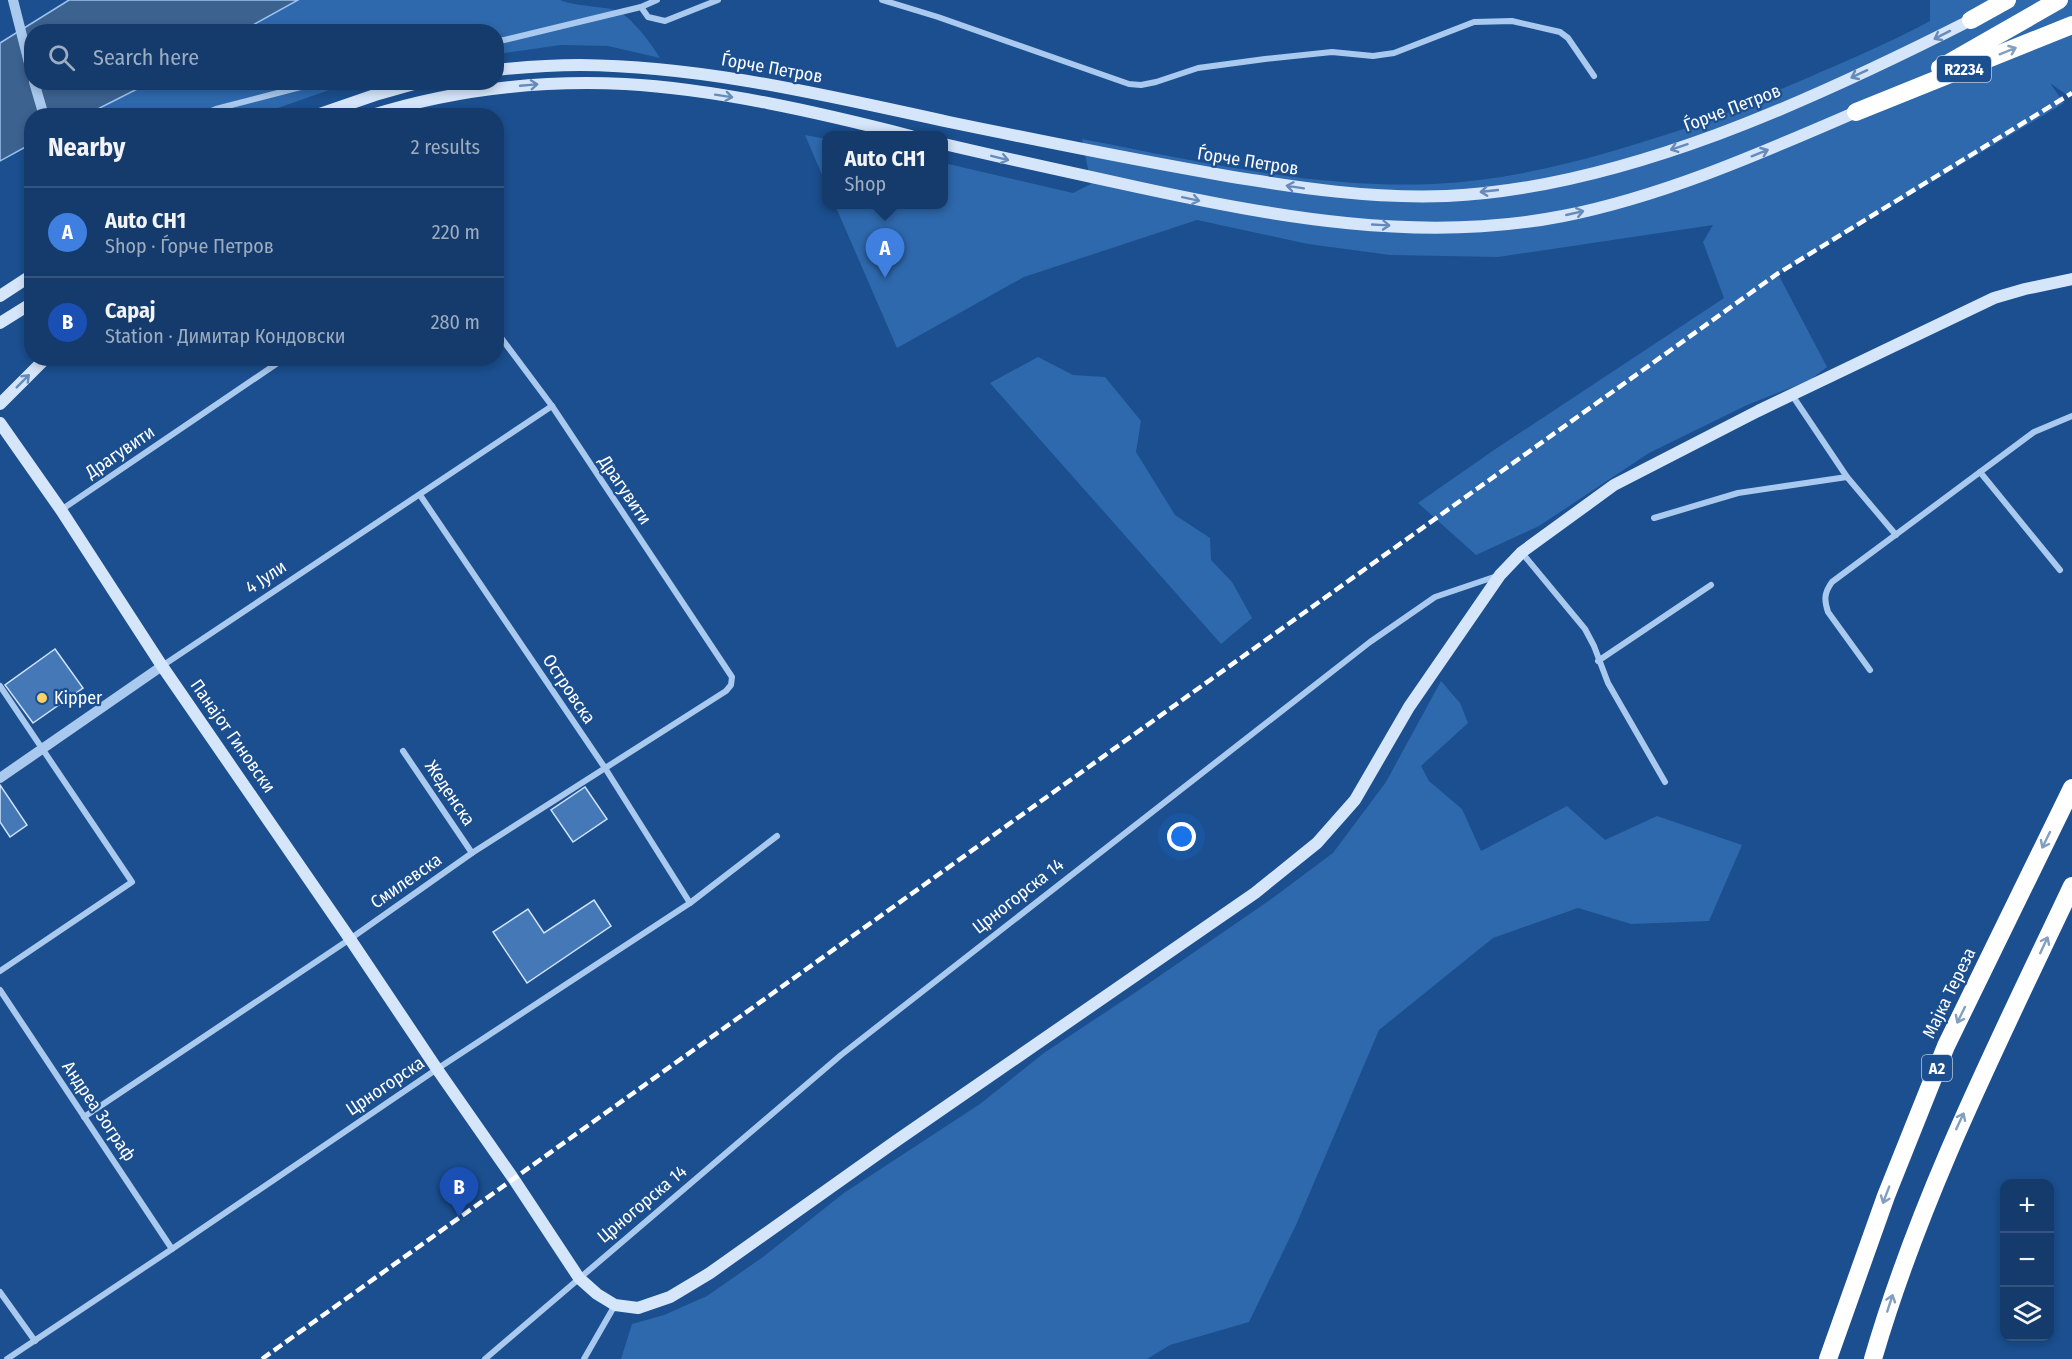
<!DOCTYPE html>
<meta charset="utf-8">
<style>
:root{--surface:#143b6b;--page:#214673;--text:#f1f3f6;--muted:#9dadc1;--line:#33557e;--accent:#ffd166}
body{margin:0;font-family:"Fira Sans Condensed",sans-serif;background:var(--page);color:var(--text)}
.controls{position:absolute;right:18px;bottom:18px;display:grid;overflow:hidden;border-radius:12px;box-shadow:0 3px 9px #0003}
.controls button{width:54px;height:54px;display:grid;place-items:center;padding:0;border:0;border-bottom:2px solid var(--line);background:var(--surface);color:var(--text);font:30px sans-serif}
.you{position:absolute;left:1182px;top:837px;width:21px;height:21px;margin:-15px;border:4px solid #fff;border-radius:50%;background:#1a73e8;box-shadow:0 0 0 9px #1a73e833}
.badge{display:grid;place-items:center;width:39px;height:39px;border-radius:50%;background:var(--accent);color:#fff;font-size:20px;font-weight:700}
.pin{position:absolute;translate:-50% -50px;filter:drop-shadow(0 2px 3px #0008)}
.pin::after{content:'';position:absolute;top:32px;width:21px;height:18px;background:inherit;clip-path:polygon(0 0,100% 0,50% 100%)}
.popup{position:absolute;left:822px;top:131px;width:126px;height:78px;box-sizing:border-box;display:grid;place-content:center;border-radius:12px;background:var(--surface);filter:drop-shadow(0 2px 4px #0005);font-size:20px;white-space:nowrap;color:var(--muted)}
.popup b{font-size:22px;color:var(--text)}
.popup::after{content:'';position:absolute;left:50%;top:100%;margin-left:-12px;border:12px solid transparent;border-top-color:var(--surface)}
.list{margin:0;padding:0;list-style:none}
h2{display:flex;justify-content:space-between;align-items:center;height:78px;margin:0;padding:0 24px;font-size:26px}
h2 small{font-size:20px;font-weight:400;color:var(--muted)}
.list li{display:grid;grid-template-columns:39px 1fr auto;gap:18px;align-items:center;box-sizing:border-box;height:90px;padding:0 24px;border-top:2px solid var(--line)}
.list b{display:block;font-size:22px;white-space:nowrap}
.list p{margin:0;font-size:20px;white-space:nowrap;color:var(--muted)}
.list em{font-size:20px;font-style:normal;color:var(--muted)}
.icon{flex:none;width:33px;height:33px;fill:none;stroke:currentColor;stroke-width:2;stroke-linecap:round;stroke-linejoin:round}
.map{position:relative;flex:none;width:2072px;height:1359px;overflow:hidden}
.search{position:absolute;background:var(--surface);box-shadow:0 3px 9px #0003;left:24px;top:24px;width:480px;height:66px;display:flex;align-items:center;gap:15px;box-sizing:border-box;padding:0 21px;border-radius:24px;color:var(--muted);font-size:22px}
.panel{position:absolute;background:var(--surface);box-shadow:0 3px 9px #0003;left:24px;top:108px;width:480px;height:258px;border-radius:24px}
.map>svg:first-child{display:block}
.green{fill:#2e69ad}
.water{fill:#3c6290;stroke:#9cc4f0;stroke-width:1.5}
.building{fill:#4478b7;stroke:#cfe3fa;stroke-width:1.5}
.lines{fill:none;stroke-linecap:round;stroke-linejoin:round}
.minor{stroke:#a9c9ee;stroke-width:6}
.tertiary{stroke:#a9c9ee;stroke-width:10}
.secondary{stroke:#d6e6fa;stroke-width:12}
.motorway{stroke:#fff;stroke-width:18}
.rail{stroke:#fff;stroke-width:4.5;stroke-dasharray:10 4.5;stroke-linecap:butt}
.oneway{stroke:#668bba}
.oneway2{stroke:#829ec1}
.poi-dot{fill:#ffd166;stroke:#1b4f8f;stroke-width:2}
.labels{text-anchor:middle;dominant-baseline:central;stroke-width:4.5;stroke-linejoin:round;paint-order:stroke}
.shield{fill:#1b4f8f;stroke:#bbcadd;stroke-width:1.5}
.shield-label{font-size:16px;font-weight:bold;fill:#fff}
.street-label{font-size:18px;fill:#fff;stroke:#1b4f8f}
.poi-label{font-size:18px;fill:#fff;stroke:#1b4f8f;text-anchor:start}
</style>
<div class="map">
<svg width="2072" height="1359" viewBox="0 0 2072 1359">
<rect width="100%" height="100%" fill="#1b4f8f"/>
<g class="green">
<path d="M298,0h262c16,7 49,6 60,12 13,8 32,32 40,46l-52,-12 -47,-1 -64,9 -1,-22h-254z"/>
<path d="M1930,0h142v93l-5,2 -17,-12 14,20 -286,171 49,93 -17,13 -63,25 -98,48 -110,73 -63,29 -58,-52 76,-53 230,-152 -21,-56 10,-17 -215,32 -108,-2 -82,-11 -111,-24 -173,57 -127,71 -62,-143 109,-1v-41l129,30 18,-9 -9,-45c115,22 232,50 351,45 89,-4 180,-31 265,-60 30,-10 59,-24 88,-37 49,-21 97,-41 144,-66z"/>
<path d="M149,83h200l-91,32 -164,1 -3,-3z"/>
<path d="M805,135l21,4v45z"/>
<path d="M1038,357l35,18 32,2 36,44 -5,31 39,63 35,23 1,22 21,22 20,36 -31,26 -231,-261z"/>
<path d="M1441,681l19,22 8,20 -47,43 8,15 33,28 19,42 86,-45 38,34 52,-24 85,29 -33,76 -78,3 -53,-16 -85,30 -114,92 -83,195 -47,97 -79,23 -23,14h-526l11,-35 32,-9 43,-19 56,-39 81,-64 136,-89 64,-51 98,-65 128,-88 63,-47 53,-71z"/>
</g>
<path class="water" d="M69,0h229l-56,31 -210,1v50l117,1 -63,32 -54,1 -1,28 -31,17v-118z"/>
<g class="building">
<path d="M55,649l28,39 -50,35 -28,-38z"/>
<path d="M0,785l27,40 -17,12 -10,-15z"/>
<path d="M585,787l22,32 -34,23 -22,-32z"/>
<path d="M594,900l17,26 -84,57 -34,-51 35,-23 16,24z"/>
</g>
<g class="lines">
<g class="minor">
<path d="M882,0l56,17 191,67 12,1 15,-3 42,-14 67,-9 67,-7 41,4 21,-3 80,-31 38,-1 48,11 8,6 26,38"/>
<path d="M641,7l16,-7"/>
<path d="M496,42l145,-35 7,10 17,4 53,-21"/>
<path d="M200,116l16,-7 104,-27"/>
<path d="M1792,395l55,82 49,58"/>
<path d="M1980,472l80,98"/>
<path d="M420,495l185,273 85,135"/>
<path d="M61,510l224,-152"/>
<path d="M1654,518l84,-25 109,-16"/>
<path d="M1522,553l63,76 9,17 14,37 57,99"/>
<path d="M1598,661l113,-76"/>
<path d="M162,666l390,-260"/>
<path d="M1870,670l-42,-58c-4,-12 -4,-19 4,-30l202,-150 38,-16"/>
<path d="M0,686l132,196 -132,89"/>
<path d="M403,751l69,102"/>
<path d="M0,990l172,259"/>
<path d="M84,1117l266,-178 122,-86 254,-162 5,-6 1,-8 -180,-271 -56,-75"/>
<path d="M0,1292l35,49"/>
<path d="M7,1359l165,-110 265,-180 253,-166 87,-67"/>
<path d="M485,1359l356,-304 529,-413 65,-45 62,-21"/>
<path d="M584,1359l31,-54"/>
</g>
<g class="tertiary">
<path d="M13,0l19,75"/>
<path d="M34,82l10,34"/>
<path d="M0,778l162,-112"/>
</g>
<g class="secondary">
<path d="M496,70c28,-3 56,-5 84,-5 125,1 248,31 369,57 92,19 185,38 278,54 73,12 145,23 220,20 177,-8 368,-97 524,-176"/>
<path d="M314,116l61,-21 46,-13"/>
<path d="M369,116c82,-26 170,-36 256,-32 92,5 196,29 286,52"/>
<path d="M944,144c64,15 128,29 193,43 139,30 284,57 426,29 101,-20 198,-63 293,-104"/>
<path d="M0,296l32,-21"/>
<path d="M0,323l32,-20"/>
<path d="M0,404l46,-46"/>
<path d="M0,423l61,87 101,156 188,273 87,130 76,109 66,100 18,16 18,11 23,3 32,-11 40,-24 186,-132 359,-248 62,-50 38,-43 54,-93 91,-132 22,-23 92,-67 144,-74 236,-113 31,-9 47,-10"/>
</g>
<g class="motorway">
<path d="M1971,20l36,-20"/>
<path d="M1940,68l119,-68"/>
<path d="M1856,112l216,-87"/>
<path d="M1828,1359l58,-163 60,-150 126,-258"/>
<path d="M1873,1359c48,-165 126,-318 199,-473"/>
</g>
<path class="rail" d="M262,1359l1515,-1085 295,-181"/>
</g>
<defs><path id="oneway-shaft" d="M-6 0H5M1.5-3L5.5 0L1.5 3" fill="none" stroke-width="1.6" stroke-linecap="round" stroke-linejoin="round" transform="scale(1.5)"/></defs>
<g class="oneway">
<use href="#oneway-shaft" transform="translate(1942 35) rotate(153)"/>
<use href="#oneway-shaft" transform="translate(1859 74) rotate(155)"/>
<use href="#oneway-shaft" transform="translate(529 85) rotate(-5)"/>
<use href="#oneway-shaft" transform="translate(724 96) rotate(9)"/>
<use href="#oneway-shaft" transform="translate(1679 147) rotate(162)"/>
<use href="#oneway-shaft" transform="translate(1760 153) rotate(-22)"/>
<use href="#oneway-shaft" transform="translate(1000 158) rotate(14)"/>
<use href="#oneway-shaft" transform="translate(1295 187) rotate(-171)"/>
<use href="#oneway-shaft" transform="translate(1489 191) rotate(174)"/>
<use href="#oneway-shaft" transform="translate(1191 199) rotate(12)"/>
<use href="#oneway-shaft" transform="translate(1575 213) rotate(-13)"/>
<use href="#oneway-shaft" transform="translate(1381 225) rotate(3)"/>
<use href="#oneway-shaft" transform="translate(23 381) rotate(-45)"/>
</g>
<g class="oneway2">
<use href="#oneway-shaft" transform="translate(2008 51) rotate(-22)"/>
<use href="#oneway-shaft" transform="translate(2046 840) rotate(116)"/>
<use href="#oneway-shaft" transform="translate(2044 945) rotate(-65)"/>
<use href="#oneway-shaft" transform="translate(1961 1015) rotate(116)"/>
<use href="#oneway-shaft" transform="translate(1960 1121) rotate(-65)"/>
<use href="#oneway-shaft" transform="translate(1886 1195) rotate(111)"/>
<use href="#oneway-shaft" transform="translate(1890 1303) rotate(-72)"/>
</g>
<circle class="poi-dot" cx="42" cy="698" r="6"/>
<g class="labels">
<g class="shield">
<rect x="1937" y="56" width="54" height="26" rx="4.5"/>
<rect x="1922" y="1055" width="30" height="26" rx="4.5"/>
</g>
<g class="shield-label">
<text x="1964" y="69">R2234</text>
<text x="1937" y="1068">A2</text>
</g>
<g class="street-label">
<text transform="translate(772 68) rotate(10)">Ѓорче Петров</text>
<text transform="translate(1732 108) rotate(-21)">Ѓорче Петров</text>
<text transform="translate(1248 161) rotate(9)">Ѓорче Петров</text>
<text transform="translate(120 452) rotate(-34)">Драгувити</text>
<text transform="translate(625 490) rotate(56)">Драгувити</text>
<text transform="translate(266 577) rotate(-34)">4 Јули</text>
<text transform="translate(569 689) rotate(56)">Островска</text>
<text transform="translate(233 736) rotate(55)">Панајот Гиновски</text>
<text transform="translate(450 793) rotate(56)">Жеденска</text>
<text transform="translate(406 881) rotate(-35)">Смилевска</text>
<text transform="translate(1018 896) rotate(-38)">Црногорска 14</text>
<text transform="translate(1949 993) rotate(-64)">Мајка Тереза</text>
<text transform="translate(385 1086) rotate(-34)">Црногорска</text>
<text transform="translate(99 1111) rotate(56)">Андреа Зограф</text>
<text transform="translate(642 1204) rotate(-40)">Црногорска 14</text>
</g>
<g class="poi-label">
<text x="54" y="698">Kipper</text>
</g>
</g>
</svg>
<div class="controls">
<button>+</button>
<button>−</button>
<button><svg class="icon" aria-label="layers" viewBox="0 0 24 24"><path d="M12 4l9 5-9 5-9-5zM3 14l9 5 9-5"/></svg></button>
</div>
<div class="you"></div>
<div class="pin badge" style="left:885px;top:278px;background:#3f7fe0">A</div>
<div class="popup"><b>Auto CH1</b>Shop</div>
<div class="pin badge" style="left:459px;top:1217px;background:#1a4fb4">B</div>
<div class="search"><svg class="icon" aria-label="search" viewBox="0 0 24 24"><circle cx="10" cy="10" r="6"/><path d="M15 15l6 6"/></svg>Search here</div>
<section class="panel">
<h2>Nearby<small>2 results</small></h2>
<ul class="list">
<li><span class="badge" style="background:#3f7fe0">A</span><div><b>Auto CH1</b><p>Shop · Ѓорче Петров</p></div><em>220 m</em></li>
<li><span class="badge" style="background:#1a4fb4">B</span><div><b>Сарај</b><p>Station · Димитар Кондовски</p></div><em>280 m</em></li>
</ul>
</section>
</div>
